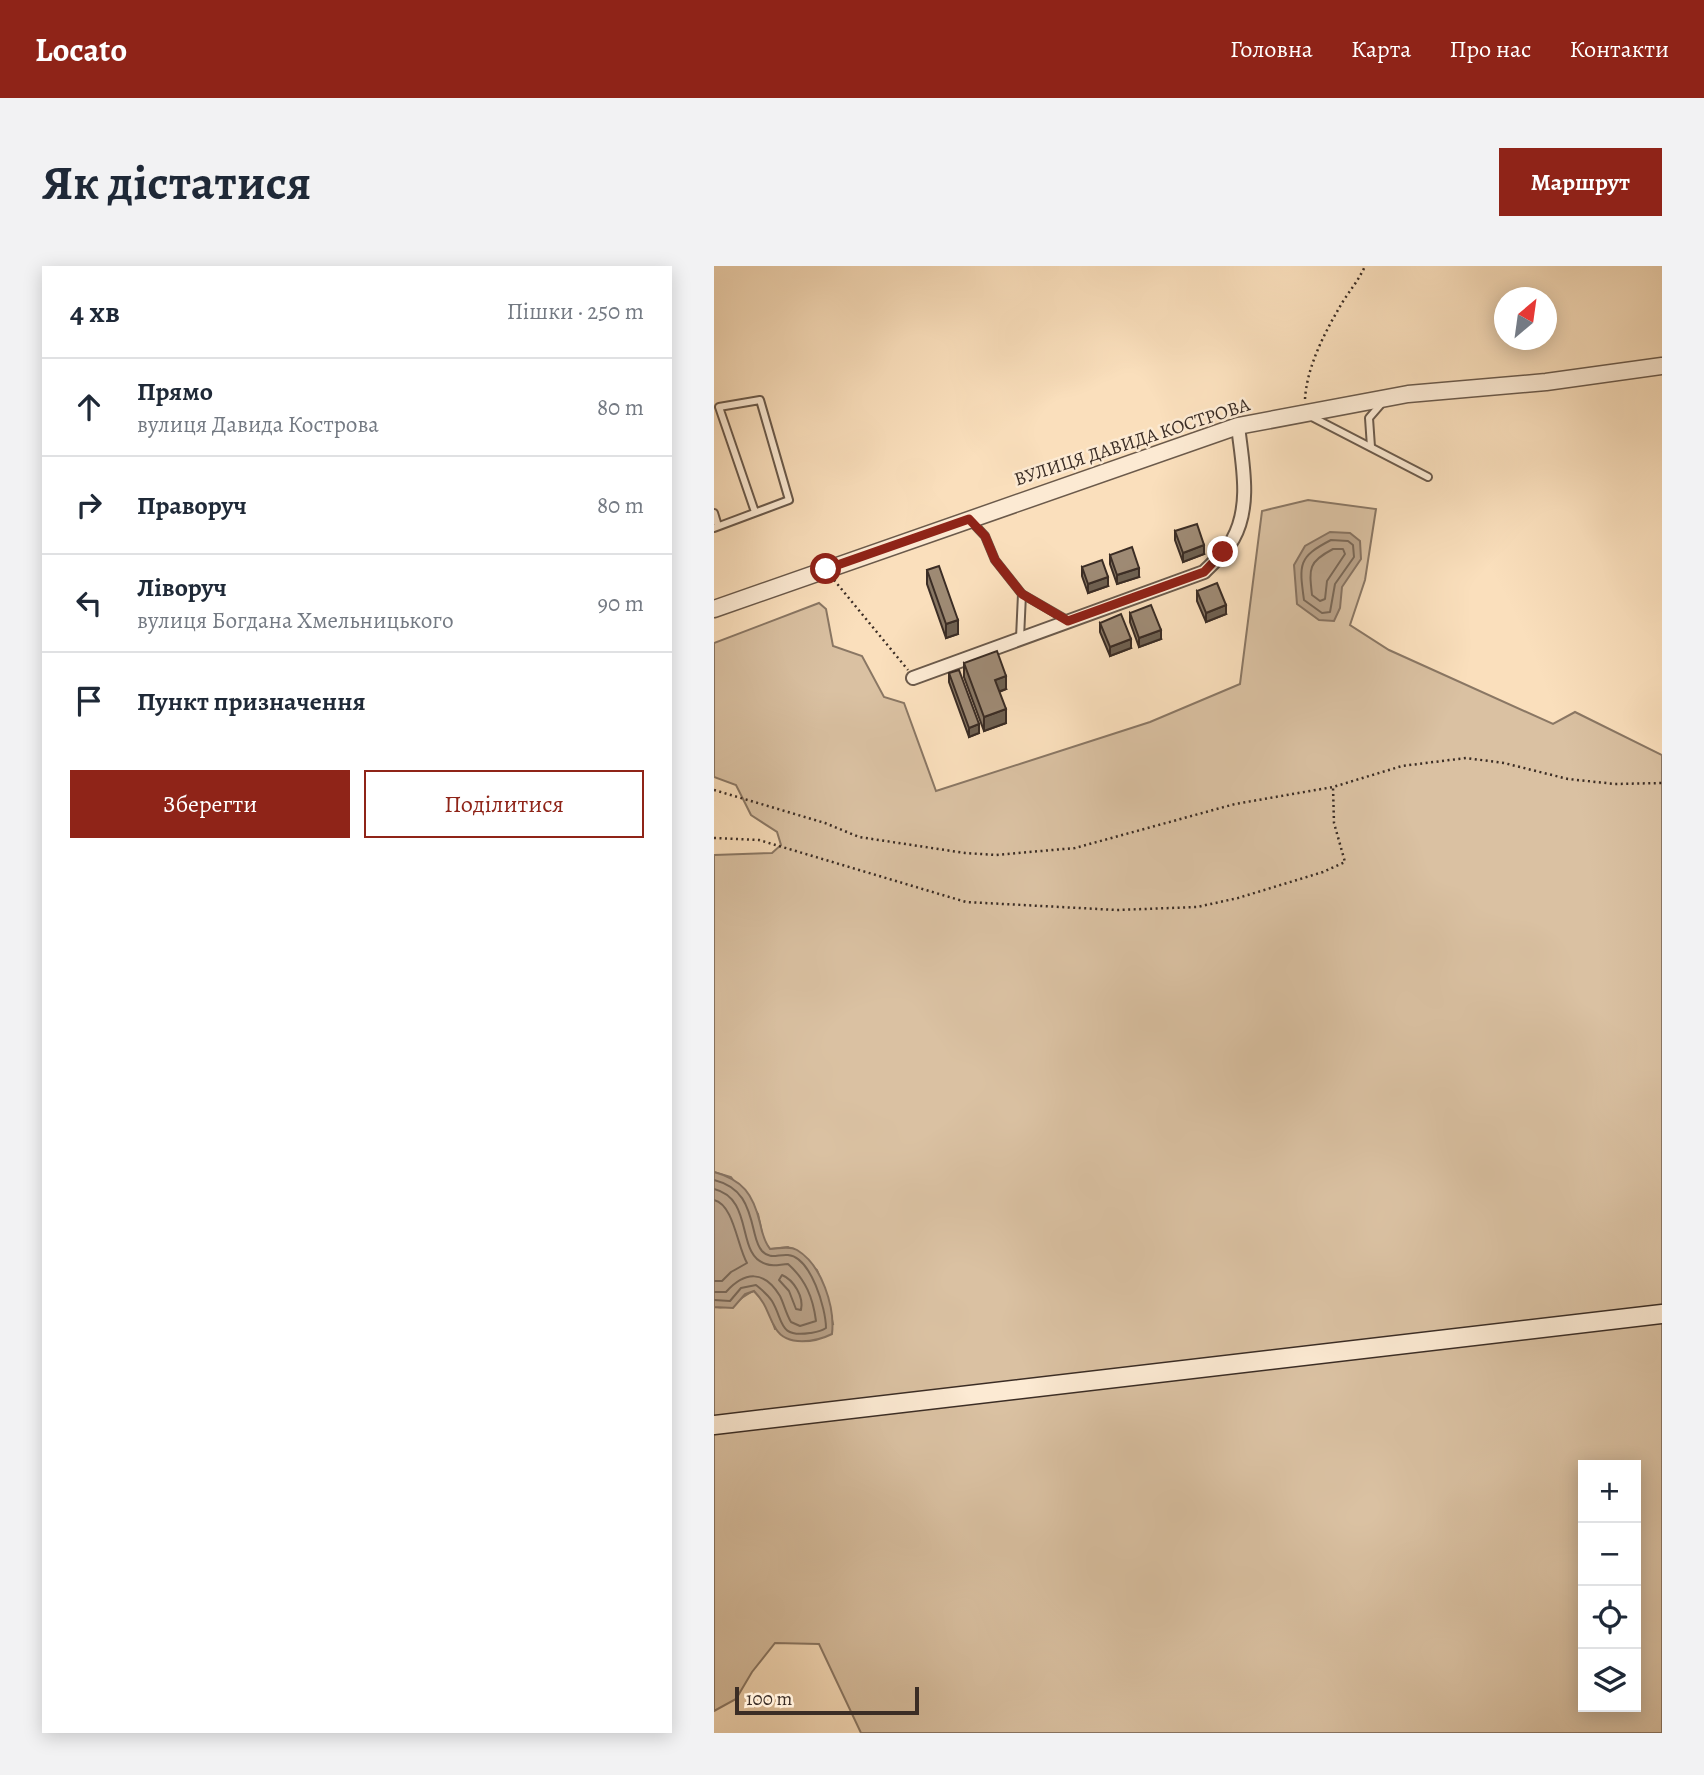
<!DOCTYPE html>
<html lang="uk">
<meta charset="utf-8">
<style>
:root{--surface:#fff;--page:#f2f2f3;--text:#1f2937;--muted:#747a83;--line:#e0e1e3;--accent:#8f2418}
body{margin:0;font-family:Alegreya,serif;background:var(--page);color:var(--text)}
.controls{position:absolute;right:21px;bottom:21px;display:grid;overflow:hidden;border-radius:0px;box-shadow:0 4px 18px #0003}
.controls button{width:63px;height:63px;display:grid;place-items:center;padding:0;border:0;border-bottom:2px solid var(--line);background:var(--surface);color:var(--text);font:35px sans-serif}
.compass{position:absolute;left:780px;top:21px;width:63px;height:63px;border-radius:50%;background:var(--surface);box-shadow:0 4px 18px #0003;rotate:29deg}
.scale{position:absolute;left:21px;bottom:18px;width:184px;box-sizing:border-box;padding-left:7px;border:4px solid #3b2d25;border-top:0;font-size:19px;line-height:24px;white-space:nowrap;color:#3b2d25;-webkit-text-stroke:5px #fcead3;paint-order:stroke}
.stop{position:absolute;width:21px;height:21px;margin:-16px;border:5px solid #8f2418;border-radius:50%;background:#fff}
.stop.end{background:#8f2418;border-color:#fff;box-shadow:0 2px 7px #0008}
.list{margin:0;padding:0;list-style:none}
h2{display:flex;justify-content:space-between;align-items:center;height:91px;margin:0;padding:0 28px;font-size:30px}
h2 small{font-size:23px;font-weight:400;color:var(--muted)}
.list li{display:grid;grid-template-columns:46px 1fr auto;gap:21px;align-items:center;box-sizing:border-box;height:98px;padding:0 28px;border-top:2px solid var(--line)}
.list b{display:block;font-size:26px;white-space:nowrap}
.list p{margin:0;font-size:23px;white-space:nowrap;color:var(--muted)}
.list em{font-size:23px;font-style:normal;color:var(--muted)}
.actions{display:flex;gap:14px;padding:21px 28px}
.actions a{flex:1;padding:16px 0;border:2px solid var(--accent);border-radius:0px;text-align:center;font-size:24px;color:var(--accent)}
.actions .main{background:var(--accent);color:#fff}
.icon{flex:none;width:38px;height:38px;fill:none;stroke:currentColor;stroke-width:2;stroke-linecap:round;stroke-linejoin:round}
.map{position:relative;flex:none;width:948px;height:1467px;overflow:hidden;border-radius:0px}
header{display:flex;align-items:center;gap:42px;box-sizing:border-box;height:98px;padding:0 35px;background:var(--accent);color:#fff}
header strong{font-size:33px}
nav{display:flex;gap:38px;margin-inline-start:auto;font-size:24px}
.intro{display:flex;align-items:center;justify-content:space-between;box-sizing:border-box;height:168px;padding:0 42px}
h1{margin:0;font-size:49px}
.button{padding:18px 32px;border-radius:0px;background:var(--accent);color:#fff;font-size:24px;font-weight:700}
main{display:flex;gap:42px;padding:0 42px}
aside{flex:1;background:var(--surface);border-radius:0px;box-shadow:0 4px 18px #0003}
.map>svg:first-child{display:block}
.green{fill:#dac1a2;stroke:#8a7764;stroke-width:2;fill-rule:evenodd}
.water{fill:#b9a289;stroke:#877361;stroke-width:2}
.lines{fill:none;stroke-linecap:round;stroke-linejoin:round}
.shore{stroke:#7a6857;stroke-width:2}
.service-casing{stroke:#6b5a4b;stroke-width:10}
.minor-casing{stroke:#6b5a4b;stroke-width:16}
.tertiary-casing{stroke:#6b5a4b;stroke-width:19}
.secondary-casing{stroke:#3b2d25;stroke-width:21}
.path{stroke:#3b2d25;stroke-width:2.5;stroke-dasharray:2 3.5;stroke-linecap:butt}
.service{stroke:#fcead3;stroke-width:6}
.minor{stroke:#fcead3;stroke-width:12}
.tertiary{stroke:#fcead3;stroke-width:16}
.secondary{stroke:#fcead3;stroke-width:18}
.wall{fill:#887764;stroke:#3b2d25;stroke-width:2}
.shaded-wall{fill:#6f6151;stroke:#3b2d25;stroke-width:2}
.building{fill:#9e8a74;stroke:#3b2d25;stroke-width:2}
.route{stroke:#8f2418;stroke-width:9}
.labels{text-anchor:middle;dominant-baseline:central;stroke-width:5;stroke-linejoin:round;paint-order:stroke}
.street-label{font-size:19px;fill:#3b2d25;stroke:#fcead3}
</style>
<header>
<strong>Locato</strong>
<nav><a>Головна</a><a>Карта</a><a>Про нас</a><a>Контакти</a></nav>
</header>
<div class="intro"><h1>Як дістатися</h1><a class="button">Маршрут</a></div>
<main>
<aside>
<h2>4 хв<small>Пішки · 250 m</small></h2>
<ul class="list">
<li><svg class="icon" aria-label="ahead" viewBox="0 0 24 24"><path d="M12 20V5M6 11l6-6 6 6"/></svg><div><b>Прямо</b><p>вулиця Давида Кострова</p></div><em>80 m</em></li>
<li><svg class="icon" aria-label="right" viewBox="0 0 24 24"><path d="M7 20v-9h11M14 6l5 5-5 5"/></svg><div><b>Праворуч</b></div><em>80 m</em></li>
<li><svg class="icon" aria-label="left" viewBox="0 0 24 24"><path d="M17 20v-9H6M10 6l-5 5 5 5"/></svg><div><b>Ліворуч</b><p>вулиця Богдана Хмельницького</p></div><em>90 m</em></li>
<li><svg class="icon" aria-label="arrive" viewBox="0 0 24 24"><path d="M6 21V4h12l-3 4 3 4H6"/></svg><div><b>Пункт призначення</b></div></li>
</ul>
<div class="actions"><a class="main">Зберегти</a><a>Поділитися</a></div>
</aside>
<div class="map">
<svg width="948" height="1467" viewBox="0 0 948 1467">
<rect width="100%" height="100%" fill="#fadfbc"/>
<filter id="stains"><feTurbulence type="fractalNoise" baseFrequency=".00286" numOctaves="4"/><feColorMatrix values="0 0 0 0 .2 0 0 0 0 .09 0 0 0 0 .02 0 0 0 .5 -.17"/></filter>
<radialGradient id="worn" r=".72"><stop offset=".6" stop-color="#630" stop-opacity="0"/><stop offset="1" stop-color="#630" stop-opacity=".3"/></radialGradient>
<path class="green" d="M594,234l68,9 -11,71 -15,45 39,25 164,74 22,-12 87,43v978h-801l-42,-89 -44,-1 -23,29 -16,27 -22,12v-404c23,3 23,-10 40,-16l12,13 9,25 58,-5 -6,-28 -10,-26 -29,-23 -18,2 -6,-7 -6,-28 -27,-37 -17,-5v-317l58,-2 9,-8 -4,-13 -26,-17 -15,-30 -22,-8v-134l105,-40 7,6 7,37 29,10 22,41 20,6 32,88 214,-69 90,-38 22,-173zM869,1199h53v242h-53z"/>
<g class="water">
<path d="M616,266l20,1 10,8 1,18 -19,28 -2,21 -6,13 -15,-1 -22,-16 -3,-39 11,-19z"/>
<path d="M0,906c29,8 39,22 46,51 2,10 4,18 10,26 8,0 19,-4 27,1 25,15 38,57 35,84 -16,8 -45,13 -56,-5 -10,-16 -7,-22 -22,-38l-9,3 -12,14 -19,-1z"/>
</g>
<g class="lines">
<g class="shore">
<path d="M617,274l17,1 5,4 1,12 -19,27 -5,28 -8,1 -18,-13c-5,-36 -6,-43 27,-60z"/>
<path d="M619,283h10l2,5 -18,27 -2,18 -5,2 -8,-6c-3,-27 -4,-33 21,-46z"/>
<path d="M0,914c28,7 34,25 40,51 2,8 3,14 8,20 8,9 16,3 26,4 23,2 38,54 38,73 -6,4 -9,4 -16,5 -32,5 -26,-12 -38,-32 -4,-6 -11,-12 -16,-16l-15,3 -11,13 -16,-1"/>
<path d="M0,923c41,10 21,66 52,75 7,3 15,0 22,0 18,16 25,34 28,57l-16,5 -9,-4c-5,-8 -7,-18 -11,-26 -16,-26 -35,-25 -54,-4h-12"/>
<path d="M0,934c20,5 23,46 33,63l-16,9 -9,9h-8"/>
<path d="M68,1009c12,5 22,22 19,35l-5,-1 -7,-18 -10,-11z"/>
</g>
<defs>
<g id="service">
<path d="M598,151l116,60"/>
<path d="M657,181l-2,-29 13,-15"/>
<path d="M0,247l4,13"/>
<path d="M256,254l15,16 10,24 27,34 45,26"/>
<path d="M0,262l75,-28 -29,-100 -41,7 36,105"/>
<path d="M306,372l2,-44"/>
</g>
<path id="minor" d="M199,412l291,-106c10,-10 22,-20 29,-33 19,-34 9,-77 5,-113"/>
<path id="tertiary" d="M0,343l524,-183 170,-32 138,-12 116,-16"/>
<path id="secondary" d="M0,1159l948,-111"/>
</defs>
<use href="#service" class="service-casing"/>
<use href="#minor" class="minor-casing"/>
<use href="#tertiary" class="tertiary-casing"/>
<use href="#secondary" class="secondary-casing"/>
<g class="path">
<path d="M591,133c2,-33 20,-67 37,-96 8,-13 17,-23 23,-37"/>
<path d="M120,314l74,90"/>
<path d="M0,524l111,33 34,14 106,16 31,2 79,-7 160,-44 98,-17 69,-21 64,-8 38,5 64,16 47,5 47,-1"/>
<path d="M0,572l45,2 207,62 151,8 80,-3 41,-9 85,-26 22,-10 -11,-39 -1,-36"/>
</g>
<use href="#service" class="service"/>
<use href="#minor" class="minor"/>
<use href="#tertiary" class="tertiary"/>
<use href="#secondary" class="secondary"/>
</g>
<g class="wall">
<path d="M461,265l29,23 -21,8 -8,-22z"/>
<path d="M396,289l29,22 -22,7 -7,-20z"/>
<path d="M368,301l26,19 -20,7 -6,-17z"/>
<path d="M213,304l31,64 -12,4 -19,-54z"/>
<path d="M483,325l29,23 -20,8 -9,-21z"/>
<path d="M416,347l31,26 -22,8 -9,-25z"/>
<path d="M386,357l31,25 -21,8 -10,-24z"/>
<path d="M250,397l42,26 -7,3 7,31 -22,8 -20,-54z"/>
<path d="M235,407l30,60 -10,4 -20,-55z"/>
</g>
<g class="shaded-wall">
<path d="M490,279v9l-21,8v-9z"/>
<path d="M425,302v9l-22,7v-9z"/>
<path d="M394,311v9l-20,7v-9z"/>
<path d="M512,339v9l-20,8v-9z"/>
<path d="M244,354v14l-12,4v-14z"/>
<path d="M447,364v9l-22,8v-9z"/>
<path d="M417,373v9l-21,8v-9z"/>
<path d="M292,410v13l-11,4v-13z"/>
<path d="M292,443v14l-22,8v-14z"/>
<path d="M265,458v9l-10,4v-9z"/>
</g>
<g class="building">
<path d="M483,258l7,21 -21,8 -8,-22z"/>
<path d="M418,281l7,21 -22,7 -7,-20z"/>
<path d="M388,294l6,17 -20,7 -6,-17z"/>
<path d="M225,300l19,54 -12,4 -19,-54z"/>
<path d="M503,317l9,22 -20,8 -9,-22z"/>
<path d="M437,339l10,25 -22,8 -9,-25z"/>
<path d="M407,348l10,25 -21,8 -10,-24z"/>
<path d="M283,385l9,25 -11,4 11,29 -22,8 -20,-54z"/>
<path d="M245,404l20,54 -10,4 -20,-55z"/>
</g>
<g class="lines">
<path class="route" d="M112,303l143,-50 16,17 10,24 27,34 46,27 136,-49 19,-20"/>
</g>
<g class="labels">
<g class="street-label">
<text transform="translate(418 176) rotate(-18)">ВУЛИЦЯ ДАВИДА КОСТРОВА</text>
</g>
</g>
<rect width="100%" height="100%" filter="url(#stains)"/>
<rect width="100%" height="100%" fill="url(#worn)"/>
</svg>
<div class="controls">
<button>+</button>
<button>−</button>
<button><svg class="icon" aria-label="locate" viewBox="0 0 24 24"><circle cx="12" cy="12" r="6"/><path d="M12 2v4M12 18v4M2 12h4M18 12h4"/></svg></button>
<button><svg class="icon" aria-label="layers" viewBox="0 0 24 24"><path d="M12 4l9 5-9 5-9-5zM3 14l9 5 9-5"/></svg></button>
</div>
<svg class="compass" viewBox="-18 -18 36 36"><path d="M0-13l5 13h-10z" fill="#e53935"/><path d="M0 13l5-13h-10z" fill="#747a83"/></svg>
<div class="scale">100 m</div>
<div class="stop" style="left:112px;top:303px"></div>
<div class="stop end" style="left:509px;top:286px"></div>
</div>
</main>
